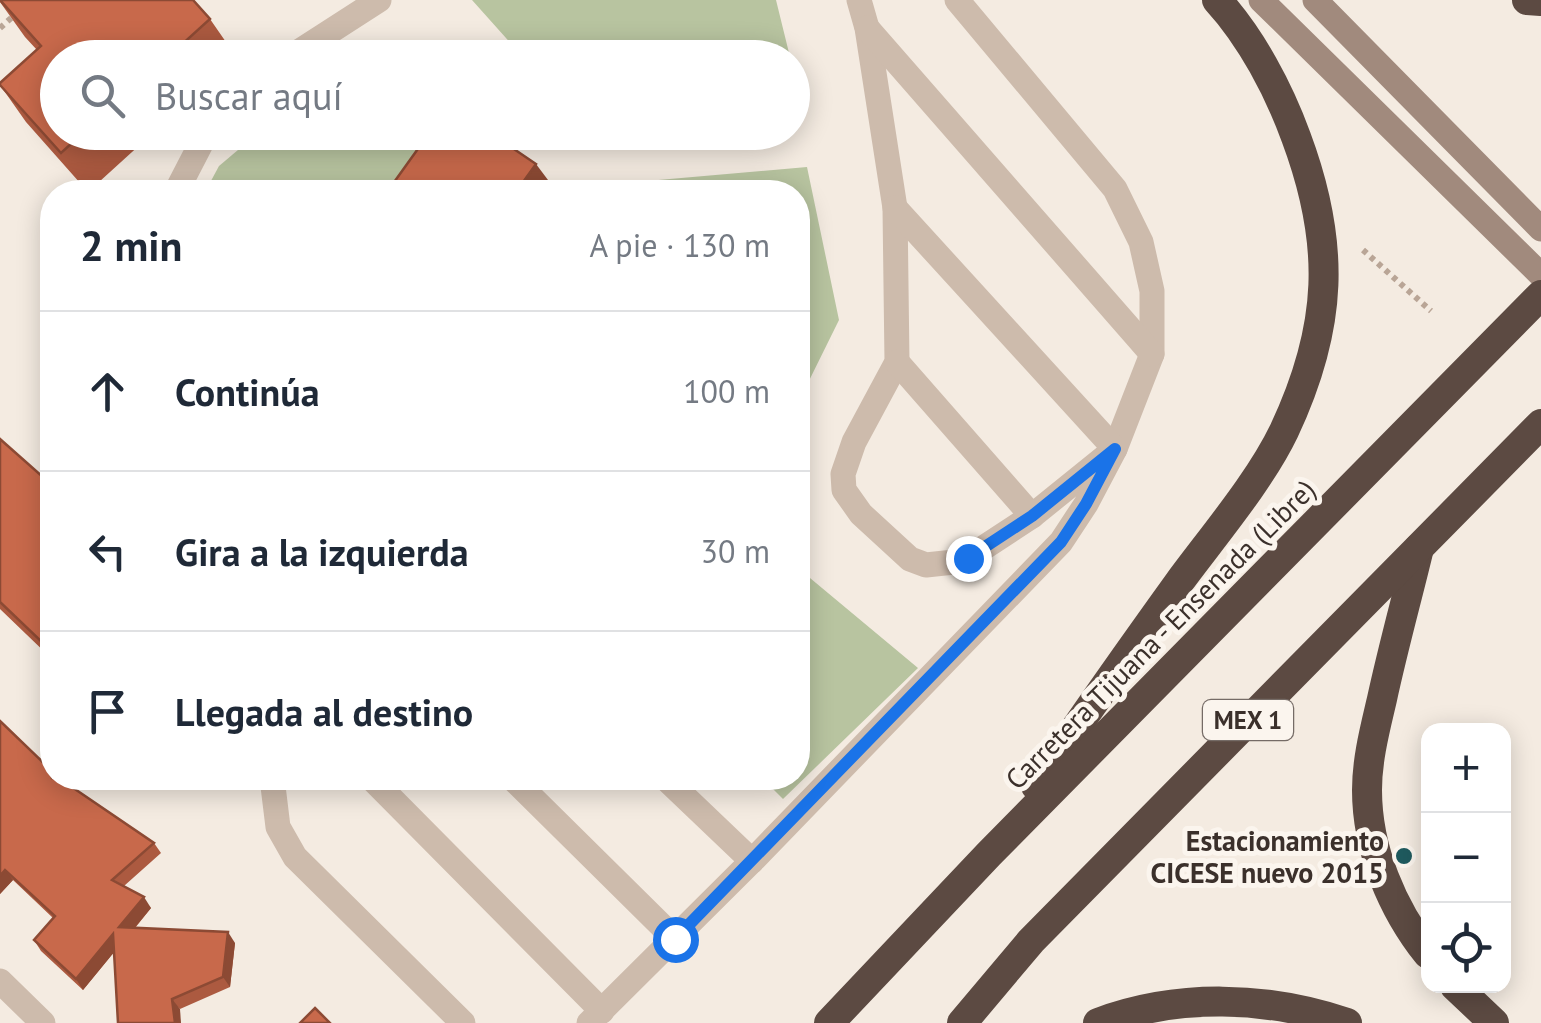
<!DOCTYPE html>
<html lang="es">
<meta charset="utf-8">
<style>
:root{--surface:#fff;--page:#f2f2f3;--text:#1f2937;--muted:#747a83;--line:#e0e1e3}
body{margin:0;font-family:"PT Sans",sans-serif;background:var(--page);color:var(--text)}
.controls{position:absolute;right:30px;bottom:30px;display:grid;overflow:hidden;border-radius:20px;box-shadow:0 5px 25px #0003}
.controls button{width:90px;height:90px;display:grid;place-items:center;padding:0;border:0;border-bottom:2px solid var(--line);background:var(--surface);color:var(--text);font:50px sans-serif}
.stop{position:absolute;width:30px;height:30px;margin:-22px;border:8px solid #1a73e8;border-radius:50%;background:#fff}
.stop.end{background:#1a73e8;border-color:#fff;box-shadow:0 2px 10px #0008}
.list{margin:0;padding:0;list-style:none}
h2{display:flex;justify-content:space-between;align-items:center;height:130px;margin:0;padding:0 40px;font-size:42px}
h2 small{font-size:32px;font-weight:400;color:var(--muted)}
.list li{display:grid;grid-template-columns:65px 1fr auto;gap:30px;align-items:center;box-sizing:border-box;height:160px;padding:0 40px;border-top:2px solid var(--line)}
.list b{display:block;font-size:38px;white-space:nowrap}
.list em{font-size:32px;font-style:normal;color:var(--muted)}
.icon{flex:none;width:55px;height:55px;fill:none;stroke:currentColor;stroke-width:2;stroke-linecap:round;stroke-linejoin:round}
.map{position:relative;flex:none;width:1541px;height:1023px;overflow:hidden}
.search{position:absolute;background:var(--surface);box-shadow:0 5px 25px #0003;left:40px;top:40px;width:770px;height:110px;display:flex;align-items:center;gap:25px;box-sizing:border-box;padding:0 35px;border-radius:55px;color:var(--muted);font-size:38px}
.panel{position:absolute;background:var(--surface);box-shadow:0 5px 25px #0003;left:40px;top:180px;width:770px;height:610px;border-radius:40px}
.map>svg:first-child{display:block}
.green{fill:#b8c4a0}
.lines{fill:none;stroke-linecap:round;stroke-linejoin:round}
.path{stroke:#b9a596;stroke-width:6;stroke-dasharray:5 5;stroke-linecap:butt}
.lane{stroke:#cdbbac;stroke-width:25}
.street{stroke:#cdbbac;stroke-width:25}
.secondary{stroke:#a18a7d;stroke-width:25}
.highway{stroke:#5c4a42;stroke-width:30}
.wall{fill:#ac5a40}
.shaded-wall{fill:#8c4a34}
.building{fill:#c8694b;stroke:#8c4a34;stroke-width:2.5}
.route{stroke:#1a73e8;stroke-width:12}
.poi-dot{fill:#1f5a5e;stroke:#fbf5ee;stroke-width:4}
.labels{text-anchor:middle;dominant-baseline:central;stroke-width:10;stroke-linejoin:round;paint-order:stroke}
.shield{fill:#fbf5ee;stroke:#756b66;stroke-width:2.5}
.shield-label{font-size:25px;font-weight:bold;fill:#3b302b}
.street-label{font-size:28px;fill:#3b302b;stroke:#fbf5ee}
.poi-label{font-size:28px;font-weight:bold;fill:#3b302b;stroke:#fbf5ee;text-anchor:end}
</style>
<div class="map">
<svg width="1541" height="1023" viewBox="0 0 1541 1023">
<rect width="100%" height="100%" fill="#f4ebe1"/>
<g class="green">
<path d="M472,0h304l14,57 -237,1 -8,-6 -9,5h-13z"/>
<path d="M258,133h191l-41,59h-203l14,-26z"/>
<path d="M807,167l32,153 -41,83v-211h-175l1,-9z"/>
<path d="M798,568l120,100 -135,131 -21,-21h36z"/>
</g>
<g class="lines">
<g class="path">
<path d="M0,28l18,-16"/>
<path d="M1363,250l68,61"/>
</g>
<g class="lane">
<path d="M859,0l8,28 28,180 2,154 -43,80 -11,32 1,16 17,24 49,45 16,6 28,-3 14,-4 64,-42 83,-67 37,-95v-63l-11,-49 -26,-53 -158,-189"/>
<path d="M867,28l285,326"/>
<path d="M289,58l90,-58"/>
<path d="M176,192l31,-60"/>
<path d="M897,362l135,154"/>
<path d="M272,778l6,49 17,30 168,166"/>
<path d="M371,778l231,233"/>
<path d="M512,778l163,161"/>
<path d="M665,778l87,83"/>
<path d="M589,1023l163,-162 309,-319 25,-38 29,-55 -220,-241"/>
</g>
<path class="street" d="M0,981l43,42"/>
<g class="secondary">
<path d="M1261,0l280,275"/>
<path d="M1315,0l226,229"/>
</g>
<g class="highway">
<path d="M1527,0l14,1"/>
<path d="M1419,548c-12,50 -26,100 -37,151 -7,30 -15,60 -15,91 0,59 25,119 61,164"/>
<path d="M1036,786c47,-69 95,-137 144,-205 34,-46 80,-100 104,-150 49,-104 52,-187 12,-294 -17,-47 -45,-100 -79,-137"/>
<path d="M1455,986l39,37"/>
<path d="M829,1023l160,-169 552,-559"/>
<path d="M962,1023l69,-82 510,-517"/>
<path d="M1098,1023c80,-30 169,-27 249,0"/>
</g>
</g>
<g class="wall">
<path d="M0,2l210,17 27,39h-179v74h96l-66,60 -62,-70 -26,-37 37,-35 -12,-13z"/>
<path d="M0,437v2l52,46v174l-52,-50z"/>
<path d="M0,721l66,62 88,60 7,10 -37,33 27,22 -16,20 100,15 -5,44 -50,22 -66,-57 -31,38 -42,-39 -7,-11 19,-22 -40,-38 -13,14z"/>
</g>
<g class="shaded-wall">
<path d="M536,164l21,28h-41z"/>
<path d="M5,870l8,10 -13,14v-18z"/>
<path d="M144,897l7,11 -24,29 -8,-10z"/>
<path d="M228,932l7,11 -5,44 -7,-10z"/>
<path d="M113,934l7,11 -37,45 -7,-11z"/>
<path d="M172,999l8,10 1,14h-6z"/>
</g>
<g class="building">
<path d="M0,0h193l17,19 -43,39h-109v74h26l-23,21 -61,-68v-2l41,-37z"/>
<path d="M430,132h59l47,32 -20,28h-129z"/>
<path d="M0,439l52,46v154l-6,7 -46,-44z"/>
<path d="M0,721l52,50v7h8l6,5 88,60 -42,37 32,17 -25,30 109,5 -5,45 -51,22 3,24h-57l-5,-89 -37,45 -42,-39 21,-24 -50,-46 -5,6z"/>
<path d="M315,1008l15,15h-30z"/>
</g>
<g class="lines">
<path class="route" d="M675,939l386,-397 25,-38 29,-55 -83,67 -64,42"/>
</g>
<circle class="poi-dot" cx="1404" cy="856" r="10"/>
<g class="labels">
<rect class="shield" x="1203" y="700" width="90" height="40" rx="8"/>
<g class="shield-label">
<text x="1248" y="720">MEX 1</text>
</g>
<g class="street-label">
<text transform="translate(1160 634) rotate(-45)">Carretera Tijuana - Ensenada (Libre)</text>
</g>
<g class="poi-label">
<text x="1384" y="840">Estacionamiento<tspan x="1384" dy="32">CICESE nuevo 2015</tspan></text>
</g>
</g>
</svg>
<div class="controls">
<button>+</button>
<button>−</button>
<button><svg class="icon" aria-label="locate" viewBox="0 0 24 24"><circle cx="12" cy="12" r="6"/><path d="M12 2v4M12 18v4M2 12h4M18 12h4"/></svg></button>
</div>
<div class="stop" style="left:675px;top:939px"></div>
<div class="stop end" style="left:968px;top:558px"></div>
<div class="search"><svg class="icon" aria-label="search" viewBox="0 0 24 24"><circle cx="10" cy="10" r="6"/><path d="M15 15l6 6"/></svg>Buscar aquí</div>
<section class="panel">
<h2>2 min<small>A pie · 130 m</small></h2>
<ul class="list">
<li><svg class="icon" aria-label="ahead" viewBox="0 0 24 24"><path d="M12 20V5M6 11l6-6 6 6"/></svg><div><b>Continúa</b></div><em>100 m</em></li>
<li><svg class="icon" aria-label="left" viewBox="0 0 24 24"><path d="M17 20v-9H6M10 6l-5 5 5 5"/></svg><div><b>Gira a la izquierda</b></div><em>30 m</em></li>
<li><svg class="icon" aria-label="arrive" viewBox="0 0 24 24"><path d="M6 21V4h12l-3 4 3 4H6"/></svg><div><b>Llegada al destino</b></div></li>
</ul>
</section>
</div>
